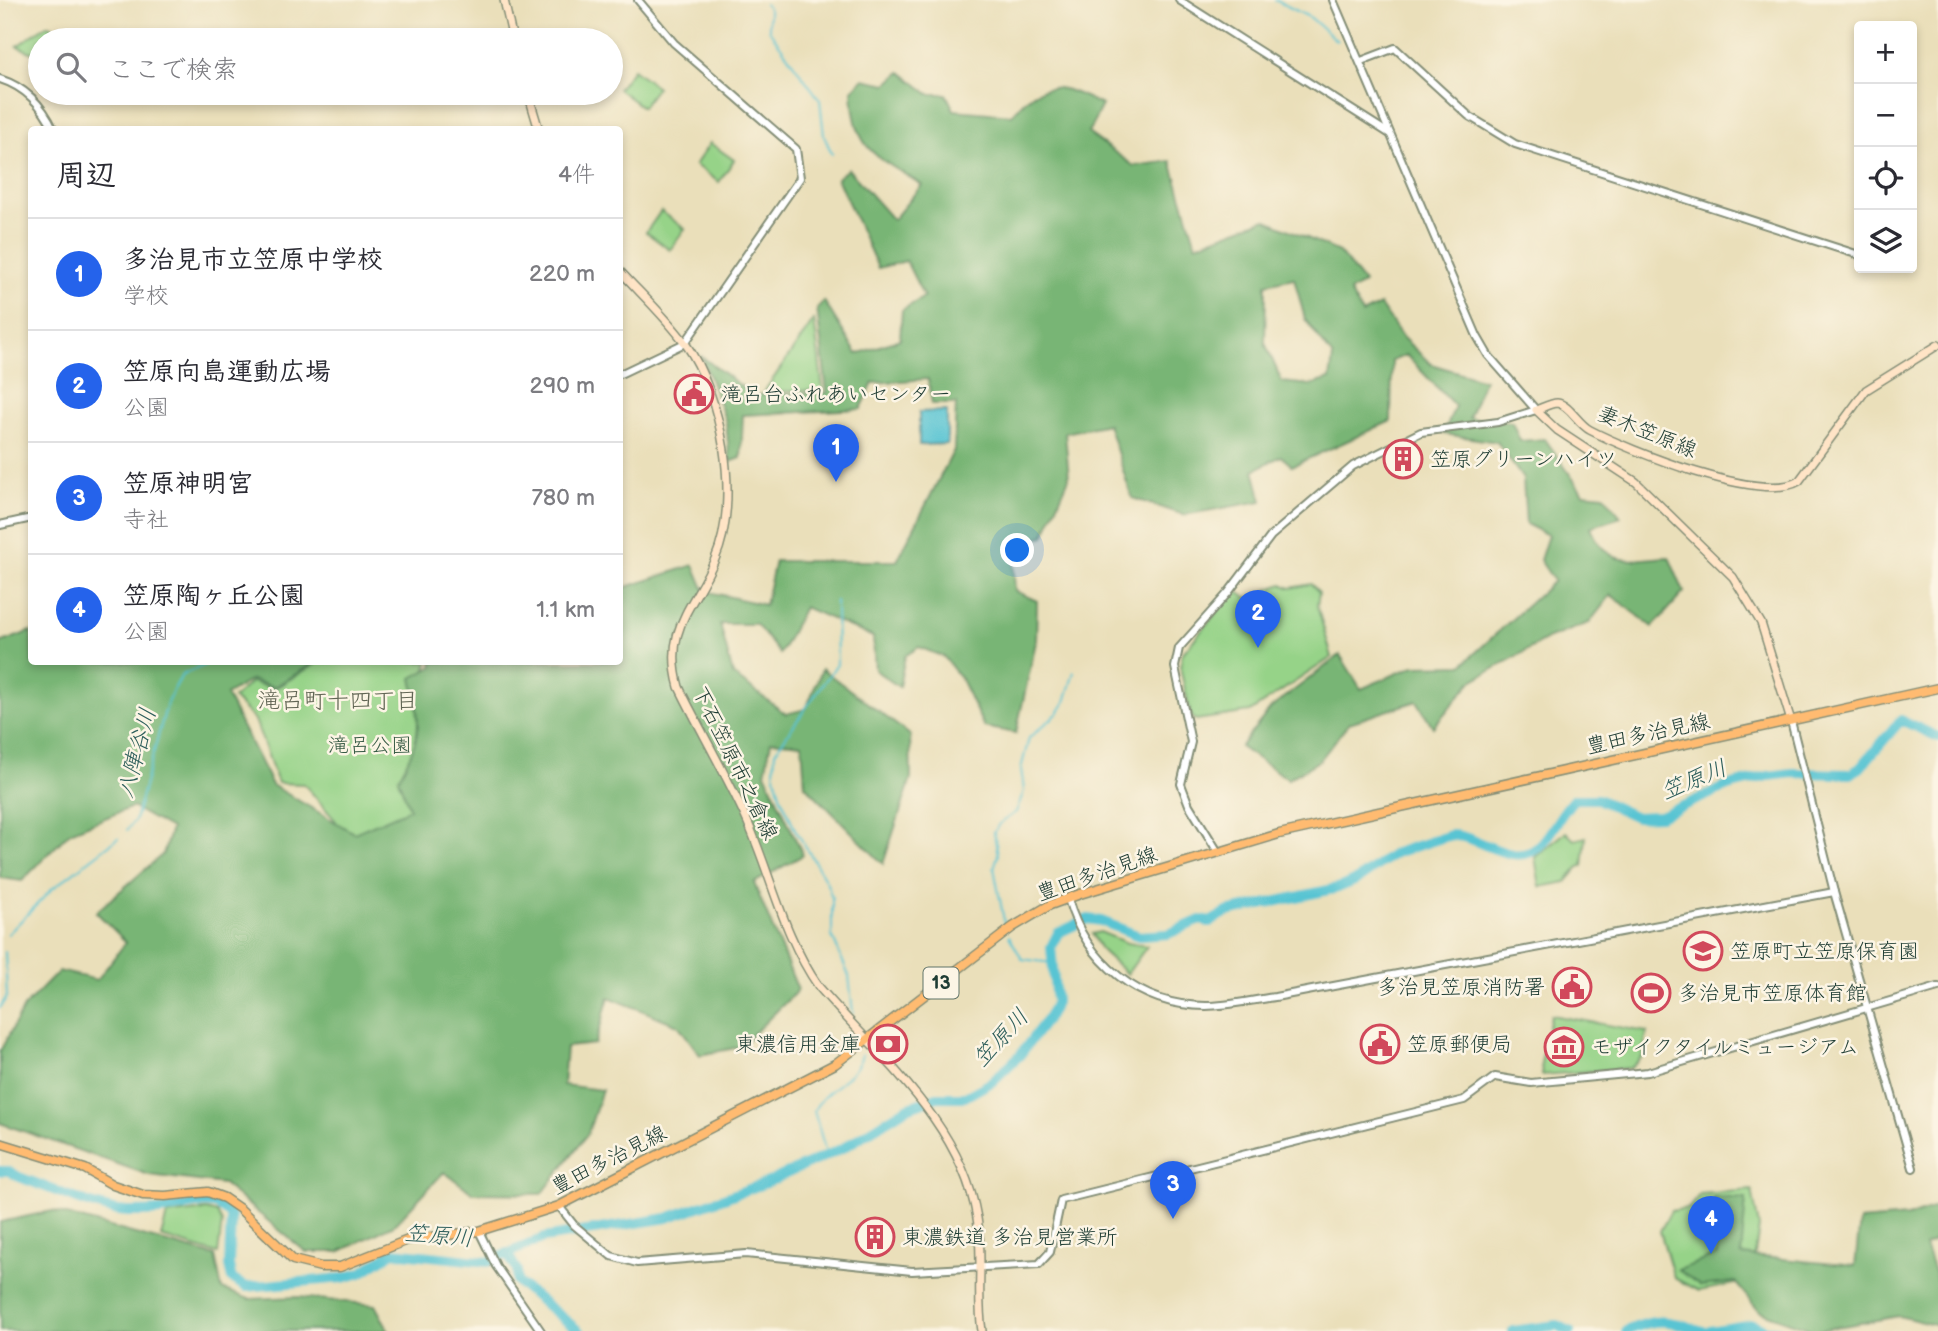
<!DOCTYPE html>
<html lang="ja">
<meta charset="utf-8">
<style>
:root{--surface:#fff;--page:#f2f2f3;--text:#2b2b33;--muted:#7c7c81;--line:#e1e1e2;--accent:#2563eb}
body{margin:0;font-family:"Balsamiq Sans","Klee One",sans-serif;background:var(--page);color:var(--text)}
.controls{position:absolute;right:21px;top:21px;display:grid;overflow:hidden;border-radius:7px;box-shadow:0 4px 10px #0003}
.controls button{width:63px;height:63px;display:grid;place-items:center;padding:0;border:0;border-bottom:2px solid var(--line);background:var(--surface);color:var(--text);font:35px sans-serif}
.you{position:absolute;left:1018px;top:551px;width:24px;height:24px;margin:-18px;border:5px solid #fff;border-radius:50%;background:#1a73e8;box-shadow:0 0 0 10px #1a73e833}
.badge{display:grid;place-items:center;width:46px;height:46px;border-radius:50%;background:var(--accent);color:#fff;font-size:23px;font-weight:700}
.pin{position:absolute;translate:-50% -58px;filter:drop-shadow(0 2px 4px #0008)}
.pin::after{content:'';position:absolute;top:37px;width:24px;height:21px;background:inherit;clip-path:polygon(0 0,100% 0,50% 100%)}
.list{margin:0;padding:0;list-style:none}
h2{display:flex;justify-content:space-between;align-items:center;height:91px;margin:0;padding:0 28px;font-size:30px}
h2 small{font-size:23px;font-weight:400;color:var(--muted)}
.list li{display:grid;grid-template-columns:46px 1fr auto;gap:21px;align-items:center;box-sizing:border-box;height:112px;padding:0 28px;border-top:2px solid var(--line)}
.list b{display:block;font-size:26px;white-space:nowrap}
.list p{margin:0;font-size:23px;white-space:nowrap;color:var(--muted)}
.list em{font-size:23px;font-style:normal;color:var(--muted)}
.icon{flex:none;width:38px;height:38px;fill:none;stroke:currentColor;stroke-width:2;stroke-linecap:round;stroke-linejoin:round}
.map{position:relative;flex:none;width:1938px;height:1331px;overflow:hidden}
.search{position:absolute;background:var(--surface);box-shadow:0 4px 10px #0003;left:28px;top:28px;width:595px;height:77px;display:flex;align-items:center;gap:18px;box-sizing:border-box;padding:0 24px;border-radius:38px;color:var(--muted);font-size:26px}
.panel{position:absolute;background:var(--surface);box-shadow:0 4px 10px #0003;left:28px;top:126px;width:595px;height:539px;border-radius:7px}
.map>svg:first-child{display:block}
.green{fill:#96d388;stroke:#5a885e;stroke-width:2}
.forest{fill:#78b574;stroke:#4c7954;stroke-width:2;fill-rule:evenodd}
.water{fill:#59c4d3;stroke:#3c8084;stroke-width:2}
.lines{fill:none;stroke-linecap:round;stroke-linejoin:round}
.stream{stroke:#59c4d3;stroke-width:2}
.river{stroke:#59c4d3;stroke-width:10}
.tertiary-casing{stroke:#848e77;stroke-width:10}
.secondary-casing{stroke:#848e77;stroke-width:10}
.primary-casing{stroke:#848e77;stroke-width:11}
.tertiary{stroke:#fff;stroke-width:6}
.secondary{stroke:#ffe4c6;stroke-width:7}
.primary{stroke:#ffbb71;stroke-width:8}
.labels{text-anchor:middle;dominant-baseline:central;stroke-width:5;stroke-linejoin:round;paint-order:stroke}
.shield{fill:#fcf5e5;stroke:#617469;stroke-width:2}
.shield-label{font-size:19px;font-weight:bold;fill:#1f3d34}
.poi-label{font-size:21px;fill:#1f3d34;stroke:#fcf5e5;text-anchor:start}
.street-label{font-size:21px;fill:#1f3d34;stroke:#fcf5e5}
.park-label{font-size:21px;fill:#375b45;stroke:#fcf5e5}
.neighbourhood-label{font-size:23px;fill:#626655;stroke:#fcf5e5}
.water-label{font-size:23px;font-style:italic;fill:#2e5f5c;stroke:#fcf5e5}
</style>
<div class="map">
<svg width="1938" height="1331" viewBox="0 0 1938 1331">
<rect width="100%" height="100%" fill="#fcf5e5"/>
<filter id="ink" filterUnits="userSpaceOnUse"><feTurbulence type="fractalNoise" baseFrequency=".0143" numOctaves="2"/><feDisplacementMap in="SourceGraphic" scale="14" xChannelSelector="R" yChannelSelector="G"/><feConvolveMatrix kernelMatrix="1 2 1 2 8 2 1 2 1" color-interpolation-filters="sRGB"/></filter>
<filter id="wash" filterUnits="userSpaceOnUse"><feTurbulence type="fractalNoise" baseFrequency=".00686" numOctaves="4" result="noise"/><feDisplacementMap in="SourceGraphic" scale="28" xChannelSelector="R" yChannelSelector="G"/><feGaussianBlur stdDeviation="1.57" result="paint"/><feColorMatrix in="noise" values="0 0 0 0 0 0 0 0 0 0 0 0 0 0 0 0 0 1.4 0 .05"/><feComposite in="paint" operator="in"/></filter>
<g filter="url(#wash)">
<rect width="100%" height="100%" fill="#eadfba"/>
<g class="green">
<path d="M47,25l5,1 9,14h-21v16l-23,-10z"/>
<path d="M633,69l24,18 -15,20 -24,-18z"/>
<path d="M710,143l24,17 -15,22 -24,-17z"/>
<path d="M661,211l24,18 -15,21 -24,-18z"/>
<path d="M814,320l9,70 -59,2z"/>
<path d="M1282,584l8,4 21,-4 8,8 -2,14 15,51 -82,55 -54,8 -5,-4 -10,-44 1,-18 53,-64 12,8z"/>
<path d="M319,662h109l-7,26 5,172 -102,-20 12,-19 -32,-37 -26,-1 -23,-63 -22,-22 18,-16 23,7z"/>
<path d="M1566,832l8,8 12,-3 -3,29 -4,1 -13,15 -26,5 -5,-30z"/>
<path d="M1100,932l27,11 20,3 -20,28 -25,-23 -10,-17z"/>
<path d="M1551,1015l96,17 -5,25 -11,11 -89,7 -1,-12z"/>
<path d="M1752,1190l7,37 -8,54 -52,10 -25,-13 -14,-47 11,-20 18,-3 11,-14z"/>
<path d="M206,1210l11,3 5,9 -4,32 -57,-17 6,-22z"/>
</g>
<g class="forest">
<path d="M901,72l28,22h17l8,16 58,5c31,-40 50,-29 90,-10l-14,28 46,33 37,-5 25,84 69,-26 74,33 25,31 -14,9 12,22 18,-9 23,33 28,26 53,16 -15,38 43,4 8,19 25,-2 38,54 21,2 17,22 -31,10c20,43 37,32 79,30l15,35 -31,35 -42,-32 -22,28 -40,15 -77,43 -39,46 -16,-26 -68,22 -29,37 -32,19 -48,-32 31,-39 69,-53 21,34 53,-23 48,-1 92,-84 -14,-21 8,-25 -22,-11 -3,-45 -26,-37 -53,-8 11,-28 -49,-51 -14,6 -1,60 -99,45 -11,-10 -27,14 8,31 -78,14 -52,-17 -24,-74 -43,9 4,45 -25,58 -32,6 3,49 22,10 -1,41 -20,91 -32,-6 -23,-48 -17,-22 -25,-10 -14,9 -6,31 -24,-17 -2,-33 -69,-30 -24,47 -24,-30h-36l13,51 53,39 20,-5 16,-40 88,66 1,44 -28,85 -78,-79 -3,-41 -31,-3 -6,32 38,82 -49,28 44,107 -58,57 -40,8 -22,-30 -69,-28 -14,47 -29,3 -3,38 39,5 -14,43 -46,61 -69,-1 -29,-21 -50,53 -55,27h-33l-83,-68 -74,-9 -149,-52v-72l24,-44 35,-36 38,9 29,-38 -30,-30 67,-58 8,-25 -39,-22 -62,25 -48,49 -22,-3v-235l31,-12 1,31h284l-42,25 -23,-7 -25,15 46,90 82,48 56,-24 -12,-30c24,-41 23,-56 14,-101l21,-12 -1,-4h188v-73l74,-24 11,26 60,14 10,-44h122l57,-111 2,-46h-24l-4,-25 -55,4 -12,26 -118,6 -2,43 -11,4 -4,-40 -24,-65 51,38 74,-2 -10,-85 7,-7 33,53 43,-15 2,-29 22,-13 -18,-36 -28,7 -41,-90 11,-9 45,51 29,-35c-47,-30 -68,-33 -70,-95l11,-11 24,5zM1294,278l11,41 28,38 -3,22 -19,6 -29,-3 -17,-39 1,-59z"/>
<path d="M1714,1197l32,2 -5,56 114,11 5,-45 48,-4 30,-11v33l-13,7 13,36v44l-39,-10 -84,15 -56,-20 -24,-29 -34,4 -23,-16 39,-15z"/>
<path d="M52,1211l163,45 7,33 27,10 50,-2 76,8 14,26h-389v-109z"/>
</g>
<path class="water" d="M947,411v33l-28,1v-33z"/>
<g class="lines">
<g class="stream">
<path d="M1275,0l36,18 26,23"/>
<path d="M765,4l4,6v20l51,70 4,36 8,18"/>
<path d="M836,601l1,63 -62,88 -1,20 6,23 15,34 31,52 6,17v38l17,40 4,37"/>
<path d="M127,830l8,-10 33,-120 14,-25 29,-13"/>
<path d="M1005,926l-11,-58 4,-13 -4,-22 5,-9 17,-12 8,-21 -3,-22 8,-31 29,-25 7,-11 9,-30"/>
<path d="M8,934l44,-45 66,-51"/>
<path d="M1009,936l13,23 30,4"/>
<path d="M0,1008l7,-12 -2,-45"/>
<path d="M827,1156l-13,-45c10,-23 43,-32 48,-57"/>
</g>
<g class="river">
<path d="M0,1171h9l10,6c29,10 81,34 109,35 12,0 27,0 38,-2 22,-4 50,-16 65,7l-2,49 3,13 14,8 97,-9 18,-5 32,-21 95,10 56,-24 123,-20 99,-35 77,-35 64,-40 30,-11h28l27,-15 28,-27 29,-39 7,-14 -5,-55 7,-14 30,-14 13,2 38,15 29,-2 32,-14 10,2 17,-10 111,-24 19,-8 38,-27 56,-18c29,0 66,38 91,8 12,-14 19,-30 32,-44h24l38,18 24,-1 68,-30 40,-10 25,-3 57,1 10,-6 41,-48 37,17"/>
<path d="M507,1253l10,17v12l62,49"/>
<path d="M1513,1331l44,-6 13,6"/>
<path d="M1626,1331c34,-15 44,-10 77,0"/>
<path d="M1710,1331l43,-7 13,6 13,1"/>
</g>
</g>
</g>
<g filter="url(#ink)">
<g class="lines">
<defs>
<g id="tertiary">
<path d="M1179,0l211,134"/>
<path d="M1361,61l34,-13 74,68 46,28 344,111"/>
<path d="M0,79c25,8 43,27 54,51"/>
<path d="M620,374l65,-31 115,-165 -4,-29 -122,-106 -36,-43"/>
<path d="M0,525l32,-7"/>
<path d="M1791,721l43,171 79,276"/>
<path d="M1218,852l-29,-47 -8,-21 10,-42 -16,-75 4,-19 49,-55 43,-57 82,-70 68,-34 77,-10 38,-12 -48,-55 -11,-19 -144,-336"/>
<path d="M1068,899c18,63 71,107 138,107 23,0 46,-6 69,-9l559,-105"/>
<path d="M559,1206l15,19 37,31 26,7 109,-9 166,17 127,-7 11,-12 11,-52 403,-100 31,-23 36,6 117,-11 290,-85"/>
<path d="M479,1231l17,35 45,65"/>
</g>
<g id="secondary">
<path d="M504,0l9,40"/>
<path d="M528,93l11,37"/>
<path d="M620,271c21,23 46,46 65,72 37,51 56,157 30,216 -21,49 -52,69 -36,128 21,43 46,85 66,129 26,57 37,118 74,171 60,70 142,135 158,231 7,37 -1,76 5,113"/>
<path d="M1791,721l-30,-98 -28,-46 -97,-95 -79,-52 -21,-20c6,-2 15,-7 21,-7 12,1 21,21 33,27 38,20 172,74 209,51l67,-91 72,-45"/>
</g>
<path id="primary" d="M0,1143l85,26 28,16 30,10 22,1 43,-4 16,6 16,11 53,51 28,7h19l68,-27 71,-9 80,-25 276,-142 178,-137 37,-22 30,-11 199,-60 659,-146"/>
</defs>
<use href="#tertiary" class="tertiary-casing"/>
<use href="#secondary" class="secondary-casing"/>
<use href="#primary" class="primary-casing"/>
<use href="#tertiary" class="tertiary"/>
<use href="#secondary" class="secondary"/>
<use href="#primary" class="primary"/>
</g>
</g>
<defs>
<symbol id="civic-ring" viewBox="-11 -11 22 22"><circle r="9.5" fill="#fcf5e5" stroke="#d1495b" stroke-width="1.5"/><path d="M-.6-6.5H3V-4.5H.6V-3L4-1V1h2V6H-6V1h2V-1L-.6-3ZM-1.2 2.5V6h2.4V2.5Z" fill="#d1495b"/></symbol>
<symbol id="building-ring" viewBox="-11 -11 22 22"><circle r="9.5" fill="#fcf5e5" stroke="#d1495b" stroke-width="1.5"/><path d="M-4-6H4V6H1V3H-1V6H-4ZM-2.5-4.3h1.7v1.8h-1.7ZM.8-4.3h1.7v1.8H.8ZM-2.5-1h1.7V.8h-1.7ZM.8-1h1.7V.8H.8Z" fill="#d1495b"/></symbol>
<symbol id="school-ring" viewBox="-11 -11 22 22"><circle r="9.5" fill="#fcf5e5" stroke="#d1495b" stroke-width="1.5"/><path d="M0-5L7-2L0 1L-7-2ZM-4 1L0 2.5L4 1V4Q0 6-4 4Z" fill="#d1495b"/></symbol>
<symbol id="stadium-ring" viewBox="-11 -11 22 22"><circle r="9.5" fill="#fcf5e5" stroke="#d1495b" stroke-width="1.5"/><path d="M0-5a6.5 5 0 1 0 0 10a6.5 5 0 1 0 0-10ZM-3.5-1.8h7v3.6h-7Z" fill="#d1495b"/></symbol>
<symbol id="bank-ring" viewBox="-11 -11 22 22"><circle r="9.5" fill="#fcf5e5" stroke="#d1495b" stroke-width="1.5"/><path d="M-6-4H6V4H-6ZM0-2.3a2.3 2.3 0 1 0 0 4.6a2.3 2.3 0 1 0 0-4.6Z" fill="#d1495b"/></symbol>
<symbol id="museum-ring" viewBox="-11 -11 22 22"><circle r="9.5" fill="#fcf5e5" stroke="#d1495b" stroke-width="1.5"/><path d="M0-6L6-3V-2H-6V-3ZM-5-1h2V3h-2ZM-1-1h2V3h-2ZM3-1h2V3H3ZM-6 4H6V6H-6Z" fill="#d1495b"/></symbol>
</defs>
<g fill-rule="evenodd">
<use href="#civic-ring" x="672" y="372" width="44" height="44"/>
<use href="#building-ring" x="1381" y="437" width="44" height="44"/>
<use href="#school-ring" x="1681" y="929" width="44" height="44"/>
<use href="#civic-ring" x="1550" y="965" width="44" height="44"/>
<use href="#stadium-ring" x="1629" y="971" width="44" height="44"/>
<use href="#bank-ring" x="866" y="1022" width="44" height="44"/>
<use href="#civic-ring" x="1358" y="1022" width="44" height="44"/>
<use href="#museum-ring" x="1542" y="1025" width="44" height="44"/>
<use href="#building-ring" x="853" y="1215" width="44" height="44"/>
</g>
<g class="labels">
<rect class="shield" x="923.5" y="967.5" width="35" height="31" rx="5"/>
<g class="shield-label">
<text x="941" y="983">13</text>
</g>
<g class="poi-label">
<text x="721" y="394">滝呂台ふれあいセンター</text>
<text x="1430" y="459">笠原グリーンハイツ</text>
<text x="1730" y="951">笠原町立笠原保育園</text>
<text x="1545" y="987" text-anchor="end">多治見笠原消防署</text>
<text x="1678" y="993">多治見市笠原体育館</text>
<text x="861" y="1044" text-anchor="end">東濃信用金庫</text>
<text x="1407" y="1044">笠原郵便局</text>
<text x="1591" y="1047">モザイクタイルミュージアム</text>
<text x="902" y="1237">東濃鉄道 多治見営業所</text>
</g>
<g class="street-label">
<text transform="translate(1647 432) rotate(22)">妻木笠原線</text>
<text transform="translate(1648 734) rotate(-12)">豊田多治見線</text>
<text transform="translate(735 763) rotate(64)">下石笠原市之倉線</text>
<text transform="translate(1097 874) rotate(-19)">豊田多治見線</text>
<text transform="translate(609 1160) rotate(-27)">豊田多治見線</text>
</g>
<g class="park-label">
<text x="370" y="745">滝呂公園</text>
</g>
<g class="neighbourhood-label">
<text x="338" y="701">滝呂町十四丁目</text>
</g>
<g class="water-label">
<text transform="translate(137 753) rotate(-75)">八陣谷川</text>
<text transform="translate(1694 780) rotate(-22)">笠原川</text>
<text transform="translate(1001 1038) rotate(-47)">笠原川</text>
<text transform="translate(439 1236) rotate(5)">笠原川</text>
</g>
</g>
</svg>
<div class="controls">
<button>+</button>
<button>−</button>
<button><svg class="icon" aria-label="locate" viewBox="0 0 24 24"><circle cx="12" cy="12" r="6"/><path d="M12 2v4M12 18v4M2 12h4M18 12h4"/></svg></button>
<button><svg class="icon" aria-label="layers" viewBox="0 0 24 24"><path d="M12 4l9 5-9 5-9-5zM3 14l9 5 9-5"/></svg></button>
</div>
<div class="you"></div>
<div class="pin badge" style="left:836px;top:482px">1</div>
<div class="pin badge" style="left:1258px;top:648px">2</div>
<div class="pin badge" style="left:1173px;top:1219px">3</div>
<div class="pin badge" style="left:1711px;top:1254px">4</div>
<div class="search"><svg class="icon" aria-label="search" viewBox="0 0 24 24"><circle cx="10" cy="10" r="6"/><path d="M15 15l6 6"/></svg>ここで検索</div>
<section class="panel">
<h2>周辺<small>4件</small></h2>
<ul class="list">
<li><span class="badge">1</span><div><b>多治見市立笠原中学校</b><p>学校</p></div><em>220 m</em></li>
<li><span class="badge">2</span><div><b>笠原向島運動広場</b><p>公園</p></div><em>290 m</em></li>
<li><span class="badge">3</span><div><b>笠原神明宮</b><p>寺社</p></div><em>780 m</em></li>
<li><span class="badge">4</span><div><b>笠原陶ヶ丘公園</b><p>公園</p></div><em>1.1 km</em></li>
</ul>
</section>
</div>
